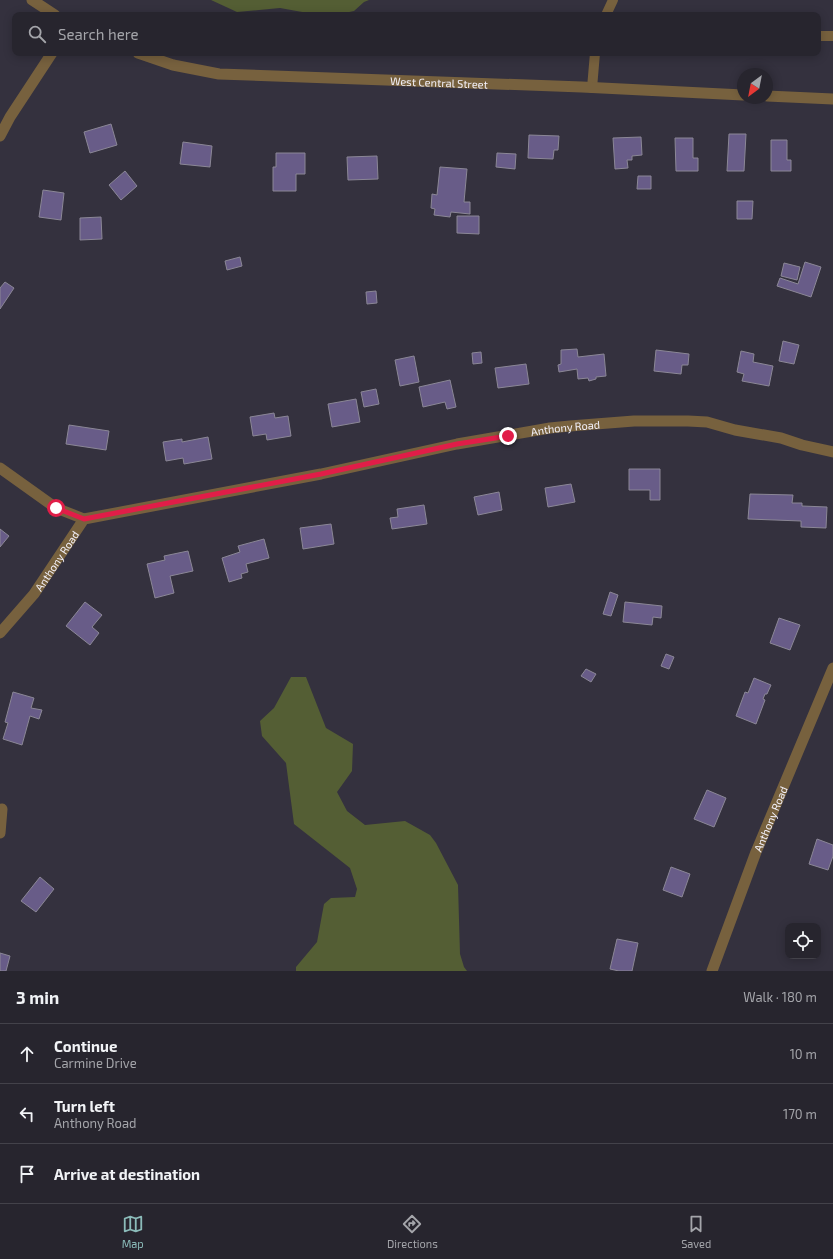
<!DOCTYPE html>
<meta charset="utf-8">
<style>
:root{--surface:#27252e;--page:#33313a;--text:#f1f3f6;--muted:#a4a5aa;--line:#43424a;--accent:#8bbbb9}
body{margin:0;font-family:"Exo 2",sans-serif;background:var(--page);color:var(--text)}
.controls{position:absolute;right:12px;bottom:12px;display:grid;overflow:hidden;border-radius:8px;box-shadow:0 2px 10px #0003}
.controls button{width:36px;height:36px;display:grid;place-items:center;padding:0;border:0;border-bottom:1px solid var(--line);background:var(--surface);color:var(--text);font:20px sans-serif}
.compass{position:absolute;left:737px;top:68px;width:36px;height:36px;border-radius:50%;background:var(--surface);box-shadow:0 2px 10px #0003;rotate:212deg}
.stop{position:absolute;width:12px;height:12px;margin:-9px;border:3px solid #e11d48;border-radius:50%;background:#fff}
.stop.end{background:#e11d48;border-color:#fff;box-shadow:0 1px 4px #0008}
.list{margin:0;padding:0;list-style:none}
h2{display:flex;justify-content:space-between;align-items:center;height:52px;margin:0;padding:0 16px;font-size:17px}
h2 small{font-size:13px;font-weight:400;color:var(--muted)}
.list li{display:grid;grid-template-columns:26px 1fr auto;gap:12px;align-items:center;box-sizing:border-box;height:60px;padding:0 16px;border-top:1px solid var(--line)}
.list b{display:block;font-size:15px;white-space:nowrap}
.list p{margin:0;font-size:13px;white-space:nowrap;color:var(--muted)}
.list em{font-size:13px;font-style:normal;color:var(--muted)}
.icon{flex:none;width:22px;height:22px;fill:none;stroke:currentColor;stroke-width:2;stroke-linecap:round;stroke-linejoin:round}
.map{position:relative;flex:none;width:833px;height:971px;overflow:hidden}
.search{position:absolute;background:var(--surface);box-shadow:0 2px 10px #0003;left:12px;right:12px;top:12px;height:44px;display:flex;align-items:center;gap:10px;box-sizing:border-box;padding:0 14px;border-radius:8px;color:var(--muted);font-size:15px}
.sheet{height:232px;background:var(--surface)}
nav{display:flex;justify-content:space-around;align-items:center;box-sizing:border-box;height:56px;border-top:1px solid var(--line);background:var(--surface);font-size:11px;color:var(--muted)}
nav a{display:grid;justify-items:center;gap:2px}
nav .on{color:var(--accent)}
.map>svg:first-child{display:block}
.green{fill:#545e34}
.building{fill:#685c88;stroke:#8b8796}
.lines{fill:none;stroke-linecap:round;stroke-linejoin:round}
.service{stroke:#77613e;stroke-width:10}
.minor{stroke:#77613e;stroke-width:11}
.route{stroke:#e11d48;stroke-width:5}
.labels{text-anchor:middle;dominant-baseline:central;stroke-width:4;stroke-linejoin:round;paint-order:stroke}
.street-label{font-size:11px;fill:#f3f1fa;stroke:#2a2734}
</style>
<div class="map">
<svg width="833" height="971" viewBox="0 0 833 971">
<rect width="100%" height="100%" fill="#34313e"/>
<g class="green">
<path d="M211,0h158l-5,2 -10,9 -19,4h-16l-39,-7 -43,4z"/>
<path d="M291,677h15l20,51 27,16 -1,27 -15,21 10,19 18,14 40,-4 25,14 6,8 22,42 2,69 4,13 3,4h-171v-4l21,-25 7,-38 7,-6 24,-1 2,-8 -7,-21 -56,-44 -8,-61 -24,-27 -2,-15 14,-13z"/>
</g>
<g class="building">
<path d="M111,124l6,21 -27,8 -6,-21z"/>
<path d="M729,134h17l-2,37h-17z"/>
<path d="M529,135l30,1 -1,14h-4l-1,9 -25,-1z"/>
<path d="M641,137l1,18 -10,1v4h-5l1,8 -13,1 -2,-31z"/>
<path d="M675,138h18v20h5v13h-22z"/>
<path d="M771,140h16v20h4v11h-20z"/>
<path d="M183,142l29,4 -2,21 -30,-3z"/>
<path d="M276,153h29v21h-9v17h-23v-24h3z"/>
<path d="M497,153l19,1 -1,15 -19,-2z"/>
<path d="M377,156l1,23 -30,1 -1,-23z"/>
<path d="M440,167l27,2 -3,33h6v12l-19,-2 -1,5 -16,-2 1,-6 -4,-1 1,-14 5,1z"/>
<path d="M125,171l12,15 -16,14 -12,-15z"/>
<path d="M638,176h13v13h-14z"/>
<path d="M43,190l21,3 -3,27 -22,-3z"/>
<path d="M737,201h16l-1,18h-15z"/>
<path d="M457,216h22v18l-22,-1z"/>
<path d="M101,217l1,22 -22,1v-22z"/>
<path d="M240,257l2,9 -15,4 -2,-9z"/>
<path d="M805,262l16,5 -10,30 -34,-11 3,-8 18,6z"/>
<path d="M784,263l16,4 -3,13 -16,-4z"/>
<path d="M5,282l9,6 -14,21v-21z"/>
<path d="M376,291l1,12 -10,1 -1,-12z"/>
<path d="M783,341l16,4 -5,19 -15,-3z"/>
<path d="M577,349l1,8 26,-3 2,22 -10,1v2l-7,2 -1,-3 -10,1 -1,-10 -18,3 -1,-7 3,-1v-14z"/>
<path d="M656,350l33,4 -1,11h-6l-1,9 -27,-3z"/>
<path d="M741,351l13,3 -1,8 20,4 -4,20 -27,-5 2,-7 -7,-2z"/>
<path d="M481,352l1,11 -9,1 -1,-11z"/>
<path d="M414,356l5,26 -19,4 -5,-26z"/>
<path d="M526,364l3,20 -31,4 -3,-20z"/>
<path d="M450,380l6,27 -9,2 -2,-7 -22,5 -4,-20z"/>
<path d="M376,389l3,15 -15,3 -3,-15z"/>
<path d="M356,399l4,23 -28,5 -4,-23z"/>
<path d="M274,413l1,5 13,-2 3,20 -24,4 -1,-6 -13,2 -3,-19z"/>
<path d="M69,425l40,6 -3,19 -40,-6z"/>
<path d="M208,437l4,22 -28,5 -1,-6 -17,3 -3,-19 19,-3v3z"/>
<path d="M629,469h31v31h-10v-10h-21z"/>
<path d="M571,484l4,18 -27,5 -3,-19z"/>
<path d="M499,492l3,18 -24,5 -4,-18z"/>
<path d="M750,494l43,1 -1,8h10v3l25,1 -1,21 -25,-1v-6l-53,-2z"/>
<path d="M424,505l3,19 -35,5 -2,-11 8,-1 -1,-8z"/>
<path d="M331,524l3,20 -31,5 -3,-21z"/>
<path d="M0,529l9,7 -9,11z"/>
<path d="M264,539l5,19 -23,6 2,8 -7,2 1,4 -13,4 -7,-24 18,-6 -2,-6z"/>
<path d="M188,551l5,20 -23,5 4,17 -19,5 -8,-34 18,-4 -1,-4z"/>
<path d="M610,592l8,3 -7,21 -8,-2z"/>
<path d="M85,602l17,13 -10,12 7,6 -9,12 -24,-19z"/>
<path d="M625,602l37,4 -1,12 -8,-1 -1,8 -29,-3z"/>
<path d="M779,618l21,7 -10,25 -20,-7z"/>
<path d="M666,654l8,3 -5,12 -8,-3z"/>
<path d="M586,669l10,5 -5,8 -10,-6z"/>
<path d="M754,678l17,7 -4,9h-2l-2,5 2,1 -9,24 -20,-8 9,-24 3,1z"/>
<path d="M13,692l21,6 -3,10 11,2 -3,9 -9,-3 -8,29 -19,-6 5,-16 -3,-1z"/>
<path d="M707,790l19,8 -12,29 -20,-8z"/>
<path d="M817,839l16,6v11l-5,14 -19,-6z"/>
<path d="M671,867l19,7 -8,23 -19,-7z"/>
<path d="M40,877l14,12 -18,23 -15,-11z"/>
<path d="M617,939l21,4 -6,28h-13l-9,-2z"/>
<path d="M0,953l10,3 -4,15h-6z"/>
</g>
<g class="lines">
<g class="service">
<path d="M606,15l7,-15"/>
<path d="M818,36h15"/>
<path d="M592,88l3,-35"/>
</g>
<g class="minor">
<path d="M32,0l23,15"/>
<path id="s1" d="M138,53l35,12 46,9 363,13 161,8"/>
<path d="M767,96l66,3"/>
<path d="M0,136l10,-19 42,-64"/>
<path d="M0,468l56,40 28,11"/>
<path id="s2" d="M0,633l34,-39 50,-75 237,-45 136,-30 93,-16 20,-2 64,-5h54l19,1 28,8 46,8 21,7 31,7"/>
<path d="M0,833l2,-24"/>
<path id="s3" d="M712,971l44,-119 77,-184"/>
</g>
</g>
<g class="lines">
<path class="route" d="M56,508l28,11 237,-45 136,-30 51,-8"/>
</g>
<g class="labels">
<g class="street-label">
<text stroke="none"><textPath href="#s1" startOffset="304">West Central Street</textPath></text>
<text stroke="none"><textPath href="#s2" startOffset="632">Anthony Road</textPath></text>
<text stroke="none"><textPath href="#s2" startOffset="92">Anthony Road</textPath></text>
<text stroke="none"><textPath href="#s3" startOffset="163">Anthony Road</textPath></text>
</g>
</g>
</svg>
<div class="controls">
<button><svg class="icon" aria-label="locate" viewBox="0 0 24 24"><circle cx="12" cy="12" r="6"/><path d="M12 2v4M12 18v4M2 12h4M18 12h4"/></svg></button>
</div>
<svg class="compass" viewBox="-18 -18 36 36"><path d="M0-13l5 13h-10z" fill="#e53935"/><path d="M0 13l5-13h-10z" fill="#a4a5aa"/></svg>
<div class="stop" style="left:56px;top:508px"></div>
<div class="stop end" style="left:508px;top:436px"></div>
<div class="search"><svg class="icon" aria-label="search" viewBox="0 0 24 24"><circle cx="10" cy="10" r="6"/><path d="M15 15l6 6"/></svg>Search here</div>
</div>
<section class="sheet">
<h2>3 min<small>Walk · 180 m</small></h2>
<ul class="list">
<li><svg class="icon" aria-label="ahead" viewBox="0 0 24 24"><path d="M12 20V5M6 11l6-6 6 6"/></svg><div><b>Continue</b><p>Carmine Drive</p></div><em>10 m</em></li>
<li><svg class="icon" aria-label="left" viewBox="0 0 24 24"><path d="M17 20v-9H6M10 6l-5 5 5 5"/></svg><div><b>Turn left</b><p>Anthony Road</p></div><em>170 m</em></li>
<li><svg class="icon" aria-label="arrive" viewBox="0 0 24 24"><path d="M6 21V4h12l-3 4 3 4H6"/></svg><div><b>Arrive at destination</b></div></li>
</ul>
</section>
<nav>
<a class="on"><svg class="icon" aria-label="map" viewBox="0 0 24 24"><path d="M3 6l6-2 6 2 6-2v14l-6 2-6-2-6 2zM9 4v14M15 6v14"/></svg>Map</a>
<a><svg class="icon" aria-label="directions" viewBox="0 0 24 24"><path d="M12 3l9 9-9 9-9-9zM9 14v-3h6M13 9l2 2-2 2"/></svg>Directions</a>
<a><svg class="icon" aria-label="saved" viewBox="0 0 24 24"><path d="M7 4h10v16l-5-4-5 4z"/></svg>Saved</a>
</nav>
